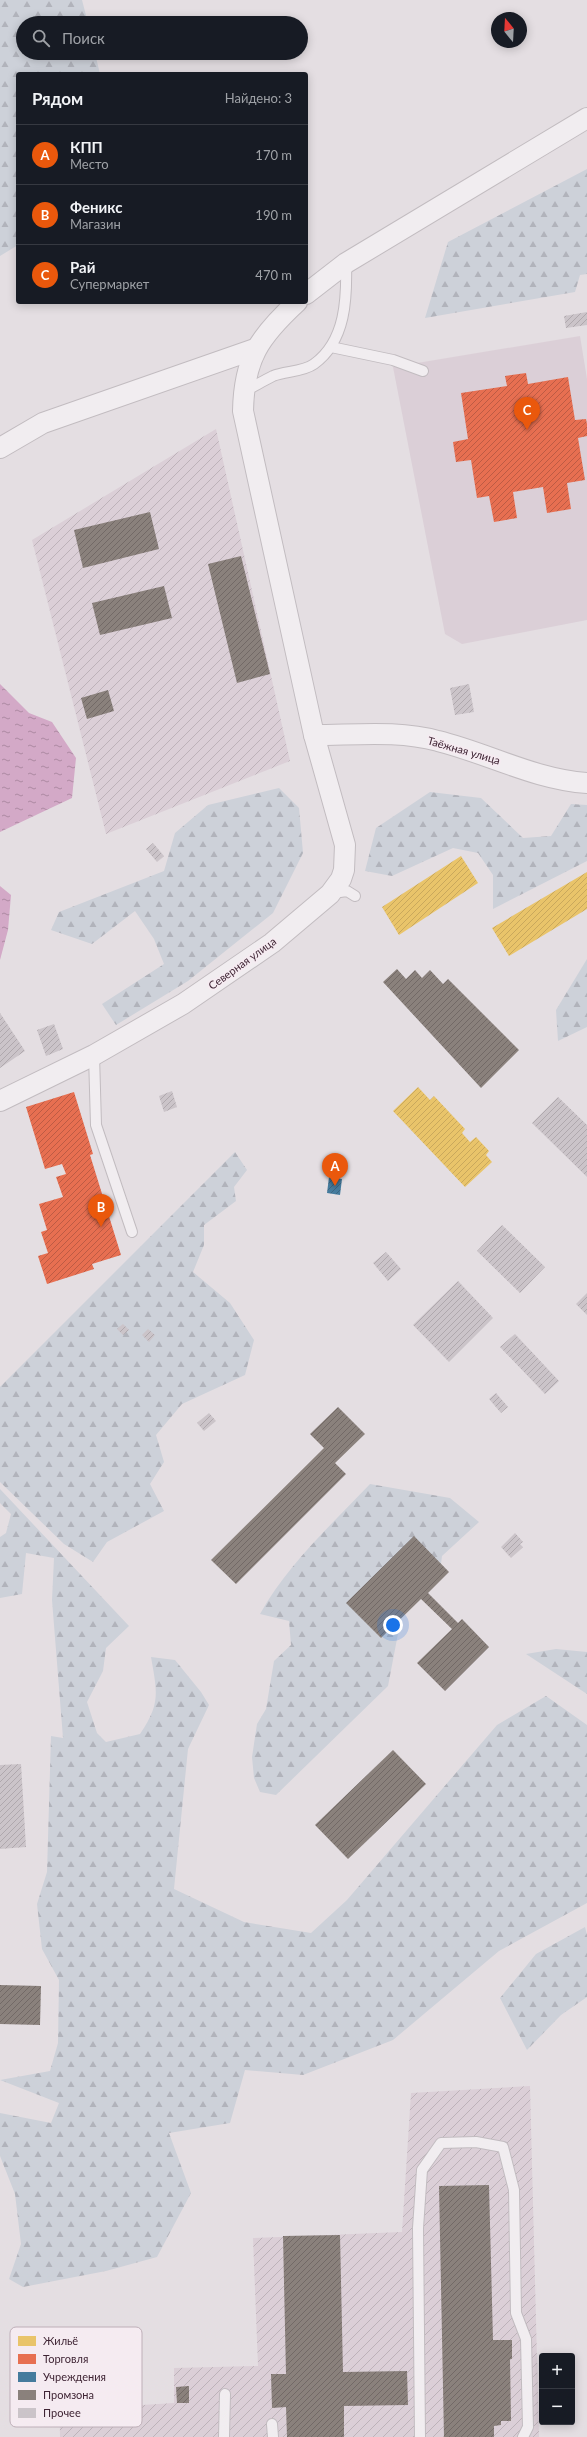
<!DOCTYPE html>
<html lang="ru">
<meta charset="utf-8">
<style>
:root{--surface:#171b24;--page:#20242c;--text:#f1f3f6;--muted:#9ea1a6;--line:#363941;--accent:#ea580c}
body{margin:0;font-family:Lato,sans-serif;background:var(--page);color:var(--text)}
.controls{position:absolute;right:12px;bottom:12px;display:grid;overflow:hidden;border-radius:4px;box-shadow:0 2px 10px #0003}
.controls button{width:36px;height:36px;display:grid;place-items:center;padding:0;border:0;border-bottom:1px solid var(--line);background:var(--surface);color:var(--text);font:20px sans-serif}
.compass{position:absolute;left:491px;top:12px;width:36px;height:36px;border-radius:50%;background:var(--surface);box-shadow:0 2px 10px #0003;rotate:342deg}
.you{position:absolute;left:393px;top:1625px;width:14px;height:14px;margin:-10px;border:3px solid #fff;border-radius:50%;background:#1a73e8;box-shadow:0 0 0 6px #1a73e833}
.badge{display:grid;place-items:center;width:26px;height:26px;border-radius:50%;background:var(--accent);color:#fff;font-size:13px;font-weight:700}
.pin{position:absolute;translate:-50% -33px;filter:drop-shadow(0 1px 2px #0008)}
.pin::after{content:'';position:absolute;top:21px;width:14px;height:12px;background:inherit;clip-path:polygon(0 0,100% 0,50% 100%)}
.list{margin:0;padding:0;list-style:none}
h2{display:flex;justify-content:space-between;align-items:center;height:52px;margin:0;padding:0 16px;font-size:17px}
h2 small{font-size:13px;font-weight:400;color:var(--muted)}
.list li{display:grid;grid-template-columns:26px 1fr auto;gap:12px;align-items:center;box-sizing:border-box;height:60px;padding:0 16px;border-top:1px solid var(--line)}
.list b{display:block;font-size:15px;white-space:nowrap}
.list p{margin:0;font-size:13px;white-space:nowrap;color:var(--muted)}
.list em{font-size:13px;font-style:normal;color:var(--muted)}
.icon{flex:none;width:22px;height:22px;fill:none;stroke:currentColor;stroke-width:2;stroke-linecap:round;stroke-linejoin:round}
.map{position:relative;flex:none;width:587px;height:2437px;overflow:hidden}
.search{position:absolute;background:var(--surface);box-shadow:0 2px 10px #0003;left:16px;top:16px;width:292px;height:44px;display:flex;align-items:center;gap:10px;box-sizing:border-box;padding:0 14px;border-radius:22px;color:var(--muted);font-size:15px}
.panel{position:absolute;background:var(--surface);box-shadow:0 2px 10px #0003;left:16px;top:72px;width:292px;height:232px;border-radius:4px}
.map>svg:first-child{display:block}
.built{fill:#dbcfd7}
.industrial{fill:url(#industrial-furrows)}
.forest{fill:url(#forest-firs)}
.water{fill:url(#water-ripples)}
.homes{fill:url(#homes-hatch)}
.shops{fill:url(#shops-hatch)}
.public{fill:url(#public-hatch)}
.industry{fill:url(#industry-hatch)}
.building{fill:url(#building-hatch)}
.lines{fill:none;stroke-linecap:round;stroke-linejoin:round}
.service-casing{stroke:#c2bcc0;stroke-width:12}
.minor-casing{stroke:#c2bcc0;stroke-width:22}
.service{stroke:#f1edf0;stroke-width:10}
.minor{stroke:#f1edf0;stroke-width:20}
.labels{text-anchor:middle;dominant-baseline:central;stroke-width:4;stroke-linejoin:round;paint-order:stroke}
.street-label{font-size:11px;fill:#3f2434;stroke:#f5ebf1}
.key{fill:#f5ebf1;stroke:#beafb8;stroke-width:1}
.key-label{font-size:11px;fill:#3f2434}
</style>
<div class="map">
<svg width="587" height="2437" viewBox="0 0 587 2437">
<defs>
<pattern id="industrial-furrows" width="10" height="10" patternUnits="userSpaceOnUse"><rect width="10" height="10" fill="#dbcfd7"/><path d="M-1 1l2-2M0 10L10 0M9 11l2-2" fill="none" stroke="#bdb2b9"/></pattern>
<pattern id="forest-firs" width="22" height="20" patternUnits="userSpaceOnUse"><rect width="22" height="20" fill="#cdd1d9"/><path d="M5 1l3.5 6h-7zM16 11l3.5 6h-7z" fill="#b1b3bb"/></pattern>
<pattern id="water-ripples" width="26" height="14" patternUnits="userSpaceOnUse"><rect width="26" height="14" fill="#d3a9c7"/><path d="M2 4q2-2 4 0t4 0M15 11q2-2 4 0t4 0" fill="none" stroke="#ad89a2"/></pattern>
<pattern id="homes-hatch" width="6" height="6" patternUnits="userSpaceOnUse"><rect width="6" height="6" fill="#e9c46a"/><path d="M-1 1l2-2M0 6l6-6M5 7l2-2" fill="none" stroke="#c9a85c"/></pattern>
<pattern id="shops-hatch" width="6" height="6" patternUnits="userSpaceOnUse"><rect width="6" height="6" fill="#e76f51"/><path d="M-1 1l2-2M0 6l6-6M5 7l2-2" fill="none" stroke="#bd5b44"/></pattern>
<pattern id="public-hatch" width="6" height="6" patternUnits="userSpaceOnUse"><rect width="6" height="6" fill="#457b9d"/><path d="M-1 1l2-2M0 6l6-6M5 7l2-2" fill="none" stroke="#3b6581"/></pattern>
<pattern id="industry-hatch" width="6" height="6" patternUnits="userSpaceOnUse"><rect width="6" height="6" fill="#8a817c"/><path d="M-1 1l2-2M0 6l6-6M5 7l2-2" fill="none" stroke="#726966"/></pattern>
<pattern id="building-hatch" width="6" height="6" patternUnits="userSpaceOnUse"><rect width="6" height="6" fill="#cbc4c9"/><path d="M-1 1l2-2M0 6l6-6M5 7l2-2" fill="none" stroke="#afa8ad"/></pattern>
</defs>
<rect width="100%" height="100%" fill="#e4dee2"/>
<path class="built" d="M580,336l7,43v241l-125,24 -17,-10 -52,-267z"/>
<g class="industrial">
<path d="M216,429l74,332 -184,73 -74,-294z"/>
<path d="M530,2086l9,351h-479l-1,-70 50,8 2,32 63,-4v-35l84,-2 -5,-128 149,-6 9,-139z"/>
</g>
<g class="forest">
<path d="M0,0h82l6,23h-65v30h72l5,21h-82v171l-18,11z"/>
<path d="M587,169v105l-7,1 -5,17 -150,26 23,-76z"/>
<path d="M279,788l20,20 4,45 -30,60 -85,68 -72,44 -14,-21 62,-40 -10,-25 -19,-28 -43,33 -41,-14 8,-18 105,-41 11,-38 33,-28z"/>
<path d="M430,792l51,6 42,40 28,-2 20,-32 16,1v56l-94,48v-34l-15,-22 -25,-5 -61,28 -27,-5 11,-43z"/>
<path d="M587,959v68l-29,14 -2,-31z"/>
<path d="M235,1152l12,18 -13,17 2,14 -32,24v20l-11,27 37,31 24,37 -9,35 -63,29 -26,31 8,27 -14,22 14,27 -57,31 -14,20 -29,-18 -64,-62v-95z"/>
<path d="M370,1484l80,14 29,24 -37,34 -1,8 -27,-27 -67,66 34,35 20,-20 -13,68 -112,109 -16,-3 -6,-14 -2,-21 5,-33 9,-15 8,-48 17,-16 -2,-24 -29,-7c28,-50 71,-89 110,-130z"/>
<path d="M0,1489l129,137 -23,22 -3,23 -16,31 10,31 9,9 34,-8c21,-31 17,-42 11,-77l24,3 26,32 8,13 -21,44 -14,140 70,33 67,11 36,-33 150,-175 49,-29 41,29v178l-88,48 -106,89 -90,35 -58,-5 -15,53 -61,10 22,60 -34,64 -51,14 -83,16 -14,-8 12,-35 -6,-50 -15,-38v-43l51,10 8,-20 -59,-23 50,-9 8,-28 1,-63 -17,-31 -5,-45 10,-32 4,-136 12,2 -11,-138 2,-42 -28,-5 -4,41 -22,4v-61l6,-4 5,-19 -11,-11z"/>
<path d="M556,1649l31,3v42l-61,-40z"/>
<path d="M585,1927l2,8v62l-26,18 -34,35 -27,-52 36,-44z"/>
</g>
<g class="water">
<path d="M0,684l29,29 23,9 24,36 -4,40 -72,34z"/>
<path d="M0,886l11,9 -3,35 -8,30z"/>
</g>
<g class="homes">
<path d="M461,856l17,27 -79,52 -17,-28z"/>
<path d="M587,872v37l-78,47 -17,-28z"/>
<path d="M418,1087l12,13 4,-4 31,33 -3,4 8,9 6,-5 13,14 -3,4 6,7 -27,25 -72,-76z"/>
</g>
<g class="shops">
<path d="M526,373l2,11 40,-7 7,43 11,-1 1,5v12l-9,2 7,42 -18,3 4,26 -24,4 -4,-26 -30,5 4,26 -23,4 -5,-26 -12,2 -6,-38 -15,2 -3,-20 15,-3 -7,-46 46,-7 -2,-10z"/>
<path d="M74,1092l19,62 -3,1 31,100 -29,9 2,5 -47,15 -9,-28 10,-3 -7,-21 6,-2 -8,-26 24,-7 -7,-20 10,-3 -4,-10 -17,5 -19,-62z"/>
</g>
<path class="public" d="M329,1177l13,2 -2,16 -13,-2z"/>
<g class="industry">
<path d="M150,512l9,37 -76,19 -9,-38z"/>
<path d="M241,556l29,118 -33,9 -29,-119z"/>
<path d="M164,586l8,32 -72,17 -8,-32z"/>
<path d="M108,690l6,21 -27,8 -6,-21z"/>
<path d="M397,969l9,10 9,-9 7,8 8,-8 13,14 5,-5 71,71 -38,38 -98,-106z"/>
<path d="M338,1407l27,27 -30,29 11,11 -110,110 -25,-24 113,-112 -14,-14z"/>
<path d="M414,1536l35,36 -21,21 30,30 4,-4 27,28 -44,44 -28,-28 35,-34 -31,-30 -40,39 -35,-35z"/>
<path d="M393,1750l33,34 -78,75 -33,-34z"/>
<path d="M0,1985l41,1 -1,39 -40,-1z"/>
<path d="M489,2185l4,155h19v19h-2l1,62h-10v4l-7,1v11h-50l-5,-251z"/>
<path d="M340,2235l3,137 64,-1 1,34 -64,1v31h-57l-1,-30 -14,1 -1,-34h15l-3,-138z"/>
<path d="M189,2386v17h-12l-1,-16z"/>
</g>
<g class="building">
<path d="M587,312v13l-21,3 -2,-12z"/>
<path d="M469,684l5,28 -19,3 -5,-27z"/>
<path d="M153,843l11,13 -7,6 -11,-13z"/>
<path d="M0,1013l25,38 -25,17z"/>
<path d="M54,1024l9,25 -17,7 -9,-26z"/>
<path d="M172,1091l5,16 -13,5 -5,-16z"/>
<path d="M558,1097l29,28v52l-55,-54z"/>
<path d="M502,1225l43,42 -25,26 -43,-42z"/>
<path d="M386,1252l15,17 -13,12 -15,-18z"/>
<path d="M458,1281l35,37 -44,44 -36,-37z"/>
<path d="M587,1293v22l-11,-11z"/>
<path d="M123,1324l6,6 -6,5 -6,-6z"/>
<path d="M148,1329l7,6 -6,7 -7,-7z"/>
<path d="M515,1334l44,47 -14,13 -45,-47z"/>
<path d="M496,1393l12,14 -7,6 -12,-14z"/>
<path d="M209,1413l7,8 -12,10 -7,-8z"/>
<path d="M515,1533l8,9 -3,2 3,3 -12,11 -10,-11z"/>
<path d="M21,1764l5,83 -26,2v-84z"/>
</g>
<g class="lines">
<defs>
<g id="service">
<path d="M331,347l62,13 30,11"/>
<path d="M243,392c10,-5 20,-11 30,-16 12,-5 30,-4 41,-12 32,-23 33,-66 32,-101"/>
<path d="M333,893l14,-2 8,5"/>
<path d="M94,1055l2,70 36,107"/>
<path d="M272,2424l1,13"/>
<path d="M224,2437l1,-43"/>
<path d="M420,2437l-2,-209 4,-58 19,-27 35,-1 27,5 11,43 2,123 10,26 2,88 -5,10"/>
</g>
<g id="minor">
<path d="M306,294l40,-31 241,-145"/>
<path d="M0,448l43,-25 212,-74"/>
<path d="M314,735c41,0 85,-5 124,6 49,12 98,39 149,42"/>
<path d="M0,1101l94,-46 89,-51 89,-61 58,-49 11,-15 3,-9 1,-25 -31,-110 -71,-324c1,-52 16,-74 54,-109"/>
</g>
</defs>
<use href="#service" class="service-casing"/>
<use href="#minor" class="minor-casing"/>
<use href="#service" class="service"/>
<use href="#minor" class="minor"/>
</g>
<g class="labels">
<g class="street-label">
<text transform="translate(464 750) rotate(16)">Таёжная улица</text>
<text transform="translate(242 963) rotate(-36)">Северная улица</text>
</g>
</g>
<rect x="10" y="2327" width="132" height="100" rx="6" class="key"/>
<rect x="18" y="2336" width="18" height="10" fill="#e9c46a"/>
<rect x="18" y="2354" width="18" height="10" fill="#e76f51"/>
<rect x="18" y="2372" width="18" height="10" fill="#457b9d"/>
<rect x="18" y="2390" width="18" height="10" fill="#8a817c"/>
<rect x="18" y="2408" width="18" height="10" fill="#cbc4c9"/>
<g class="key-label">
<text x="43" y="2345">Жильё</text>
<text x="43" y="2363">Торговля</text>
<text x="43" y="2381">Учреждения</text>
<text x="43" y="2399">Промзона</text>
<text x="43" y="2417">Прочее</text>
</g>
</svg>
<div class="controls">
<button>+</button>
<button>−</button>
</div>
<svg class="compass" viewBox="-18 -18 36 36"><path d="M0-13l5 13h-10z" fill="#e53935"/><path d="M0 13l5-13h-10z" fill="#9ea1a6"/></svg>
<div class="you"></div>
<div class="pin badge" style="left:335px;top:1186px">A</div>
<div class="pin badge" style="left:101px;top:1227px">B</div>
<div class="pin badge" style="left:527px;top:430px">C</div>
<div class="search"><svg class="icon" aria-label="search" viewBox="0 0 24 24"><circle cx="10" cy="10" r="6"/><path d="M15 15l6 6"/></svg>Поиск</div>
<section class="panel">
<h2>Рядом<small>Найдено: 3</small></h2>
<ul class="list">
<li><span class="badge">A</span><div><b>КПП</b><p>Место</p></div><em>170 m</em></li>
<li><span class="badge">B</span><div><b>Феникс</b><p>Магазин</p></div><em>190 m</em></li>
<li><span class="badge">C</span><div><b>Рай</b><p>Супермаркет</p></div><em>470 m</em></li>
</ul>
</section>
</div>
